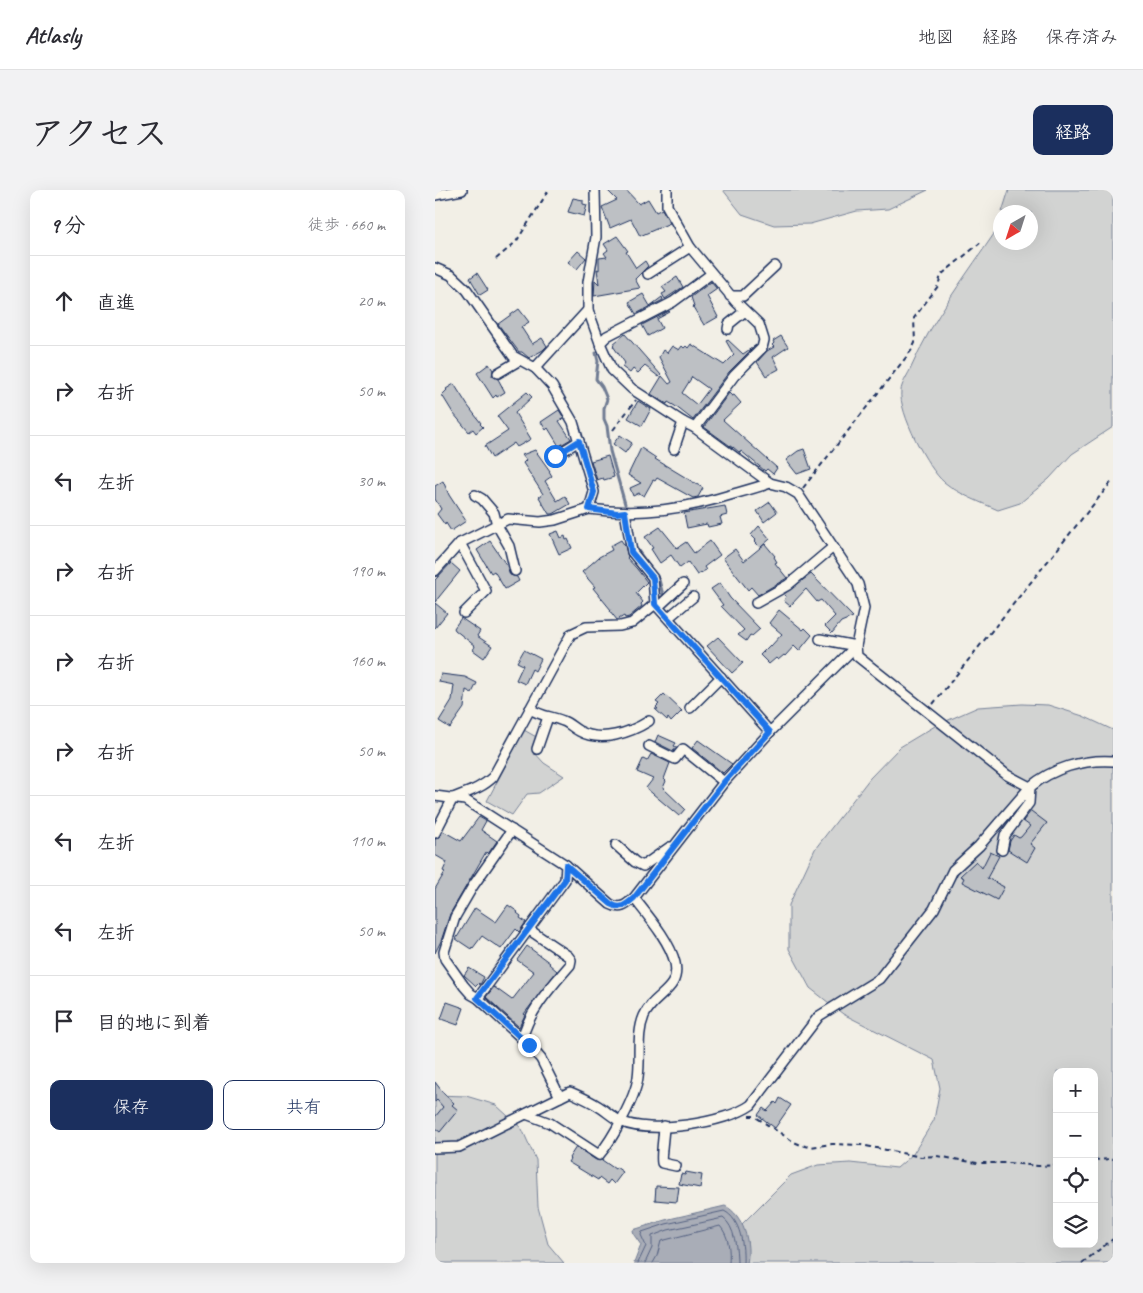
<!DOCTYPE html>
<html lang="ja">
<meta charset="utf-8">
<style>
:root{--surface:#fff;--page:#f2f2f3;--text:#2b2b33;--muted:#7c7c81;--line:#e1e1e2;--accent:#1b2f5e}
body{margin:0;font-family:Caveat,"Klee One",sans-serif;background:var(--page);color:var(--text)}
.controls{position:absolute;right:15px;bottom:15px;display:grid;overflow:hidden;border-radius:10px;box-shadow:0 5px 20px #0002}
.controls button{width:45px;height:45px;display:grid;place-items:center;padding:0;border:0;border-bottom:1px solid var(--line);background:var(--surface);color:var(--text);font:25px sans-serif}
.compass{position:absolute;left:558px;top:15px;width:45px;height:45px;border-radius:50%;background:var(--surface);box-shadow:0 5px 20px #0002;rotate:219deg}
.stop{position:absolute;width:15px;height:15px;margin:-11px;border:4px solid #1a73e8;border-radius:50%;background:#fff}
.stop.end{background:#1a73e8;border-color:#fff;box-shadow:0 1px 5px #0008}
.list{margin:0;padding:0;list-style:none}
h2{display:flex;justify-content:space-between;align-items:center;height:65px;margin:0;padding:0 20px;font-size:21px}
h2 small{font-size:16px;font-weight:400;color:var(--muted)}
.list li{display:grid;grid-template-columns:32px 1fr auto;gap:15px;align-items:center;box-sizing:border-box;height:90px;padding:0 20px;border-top:1px solid var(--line)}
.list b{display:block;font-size:19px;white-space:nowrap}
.list em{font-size:16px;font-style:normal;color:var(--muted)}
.actions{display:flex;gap:10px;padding:15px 20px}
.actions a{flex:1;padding:11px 0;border:1px solid var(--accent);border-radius:10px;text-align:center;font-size:18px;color:var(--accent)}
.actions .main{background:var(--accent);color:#fff}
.icon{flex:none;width:28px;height:28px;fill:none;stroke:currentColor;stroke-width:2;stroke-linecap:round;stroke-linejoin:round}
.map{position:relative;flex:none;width:678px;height:1073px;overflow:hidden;border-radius:10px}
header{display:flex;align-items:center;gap:30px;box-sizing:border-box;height:70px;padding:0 25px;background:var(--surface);border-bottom:1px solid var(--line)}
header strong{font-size:24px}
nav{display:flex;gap:28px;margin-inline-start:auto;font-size:18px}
.intro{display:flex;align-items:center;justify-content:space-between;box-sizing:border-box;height:120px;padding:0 30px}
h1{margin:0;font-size:35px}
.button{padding:12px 22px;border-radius:10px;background:var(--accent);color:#fff;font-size:18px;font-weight:700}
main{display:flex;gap:30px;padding:0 30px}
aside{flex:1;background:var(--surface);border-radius:10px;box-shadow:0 5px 20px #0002}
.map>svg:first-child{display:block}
.green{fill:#d2d3d2;stroke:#768198;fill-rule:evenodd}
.water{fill:#a9adb7;stroke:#707b93}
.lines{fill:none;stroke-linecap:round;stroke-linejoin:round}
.shore{stroke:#546182;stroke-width:1}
.stream{stroke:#707b93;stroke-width:3}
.building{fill:#bdc0c4;stroke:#1b2f5e;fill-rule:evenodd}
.street-casing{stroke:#1b2f5e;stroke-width:12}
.path{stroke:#1b2f5e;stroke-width:2;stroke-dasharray:5 4;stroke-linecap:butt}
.street{stroke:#fbf7ec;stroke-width:9}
.route{stroke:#1a73e8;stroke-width:6}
</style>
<header>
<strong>Atlasly</strong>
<nav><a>地図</a><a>経路</a><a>保存済み</a></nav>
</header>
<div class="intro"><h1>アクセス</h1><a class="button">経路</a></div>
<main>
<aside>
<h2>9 分<small>徒歩 · 660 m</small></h2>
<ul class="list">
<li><svg class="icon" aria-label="ahead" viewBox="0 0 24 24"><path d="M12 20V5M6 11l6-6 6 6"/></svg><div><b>直進</b></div><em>20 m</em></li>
<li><svg class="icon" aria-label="right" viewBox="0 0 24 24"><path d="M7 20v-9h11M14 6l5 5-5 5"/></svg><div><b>右折</b></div><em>50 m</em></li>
<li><svg class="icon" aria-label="left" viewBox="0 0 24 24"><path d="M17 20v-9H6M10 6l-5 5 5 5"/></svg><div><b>左折</b></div><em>30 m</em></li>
<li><svg class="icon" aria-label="right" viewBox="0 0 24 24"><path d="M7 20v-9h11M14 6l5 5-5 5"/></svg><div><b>右折</b></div><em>190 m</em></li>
<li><svg class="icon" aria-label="right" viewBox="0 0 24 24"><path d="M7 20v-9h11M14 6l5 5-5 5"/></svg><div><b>右折</b></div><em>160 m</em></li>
<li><svg class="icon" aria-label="right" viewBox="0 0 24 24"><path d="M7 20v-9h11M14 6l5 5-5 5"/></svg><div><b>右折</b></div><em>50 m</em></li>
<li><svg class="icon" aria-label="left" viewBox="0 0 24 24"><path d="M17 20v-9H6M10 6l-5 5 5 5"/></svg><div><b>左折</b></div><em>110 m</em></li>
<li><svg class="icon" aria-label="left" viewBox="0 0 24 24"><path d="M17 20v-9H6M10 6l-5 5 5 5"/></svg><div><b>左折</b></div><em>50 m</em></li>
<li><svg class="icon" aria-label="arrive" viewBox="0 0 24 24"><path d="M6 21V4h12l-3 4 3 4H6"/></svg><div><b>目的地に到着</b></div></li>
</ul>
<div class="actions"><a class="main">保存</a><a>共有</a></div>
</aside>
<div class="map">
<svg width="678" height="1073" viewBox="0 0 678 1073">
<rect width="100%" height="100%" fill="#f2efe6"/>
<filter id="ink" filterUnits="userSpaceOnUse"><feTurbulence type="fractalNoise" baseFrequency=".02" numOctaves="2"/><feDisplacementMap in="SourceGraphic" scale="10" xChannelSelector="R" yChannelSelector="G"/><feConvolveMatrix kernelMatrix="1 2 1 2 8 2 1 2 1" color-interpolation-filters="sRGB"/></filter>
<g filter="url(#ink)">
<g class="green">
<path d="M288,0h205l-40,19 -31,2 -47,13 -36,1 -32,-11z"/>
<path d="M574,0h104v237l-41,27 -23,25 -29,24 -22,7c-18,-8 -38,-15 -54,-28 -16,-13 -46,-70 -43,-91 0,-6 6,-15 9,-21 22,-51 57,-96 88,-142l2,-9 1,23h30v-30h-29z"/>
<path d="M587,514l26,1 35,11 30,14v533h-412l34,-32 56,-56 27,-10 32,-2 47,5 16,-14 21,-34 6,-32 -6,-28 -91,-46 -33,-26 -21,-39v-44l26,-56 55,-71 30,-31 35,-21 43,-19zM622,882h37v172h-37z"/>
<path d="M89,540l14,8 -5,13 11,12 20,13 -25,17 -12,1 -15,21 -25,-14z"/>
<path d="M0,905l31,1 30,9 26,24 14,31 2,47 10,37 16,19h-129z"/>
</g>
<path class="water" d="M290,1016c19,9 26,38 22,57h-113l7,-18 -7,-10 -1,-5 32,-10z"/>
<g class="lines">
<g class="shore">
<path d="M203,1073l8,-17 -5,-11 1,-3 24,-8 58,-13c17,8 20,36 19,52"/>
<path d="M210,1073l7,-15v-12l16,-6 55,-12c12,8 14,32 14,45"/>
<path d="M218,1073l4,-7 4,-15 59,-15c9,10 10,24 9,37"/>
</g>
<g class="stream">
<path d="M161,163l2,8 -2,18 6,8 5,12 -3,9v11l3,7 3,25 15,53"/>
<path d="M199,355l25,35 4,15"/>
</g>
</g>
<g class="building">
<path d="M172,0h19l13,14 9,-5 8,13 6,-3 8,14 -30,13 -9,-17 -21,9 -8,-21 15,-7z"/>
<path d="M138,8l10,2v4l4,1 -3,11 -16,-4z"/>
<path d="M182,46l11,15 -2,1 10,16 9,-7 3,5 -13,13 5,9 -46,8 1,-16 4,4 -2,-15 2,1v-12l8,-1 -3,-4 4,-3 -4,-6z"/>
<path d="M143,61l8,7 -9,11 -9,-7z"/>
<path d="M42,83l11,17 -8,5 -10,-17z"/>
<path d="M242,87l6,10 -18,12 -3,-5 4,-2 -4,-5z"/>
<path d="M276,92l6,7 -10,7 11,21 -14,8 -11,-18 1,-1 -3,-9z"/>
<path d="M208,104l7,12 12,-9 1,3 -27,14 -7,-12z"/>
<path d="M84,119l10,13 -8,5 11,17 10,-6 5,8 -4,4 -14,8 -7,-6h-3l-21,-28z"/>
<path d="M234,121l1,1 -13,7 5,9 -14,8 -6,-11z"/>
<path d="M190,144l36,41 -2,2 -14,-11 -7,7 -5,-4 -3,4 -8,-6 3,-4 -12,-17 1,-1 -1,-1z"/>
<path d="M346,146l7,11 -15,10 6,12 -13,7 -9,-14 10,-11 7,-4 -2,-2 2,-2 -1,-2z"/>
<path d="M292,149l16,15 13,-9 -27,27 -36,48 -18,-14 -7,-4 -1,2 -16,-10 11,-18 7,8 3,-2 -13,-25 4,-7 4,3 5,-7 7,4 3,-4 2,2 2,-2 2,2 3,-4 33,21 10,-10 -8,-14zM257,187l17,12 -12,16 -15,-12z"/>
<path d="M54,174l4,6 -1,6 6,3 7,13 -8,5 -1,-2 -3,3 -16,-25z"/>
<path d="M19,194l14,22 13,17 -1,1 3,3 -7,6 -3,-4 -4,3 -16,-19 -11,-18 5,-5 -1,-1z"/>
<path d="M92,202l5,5 -17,16 16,26 -14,8 -3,-4 -22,15 -7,-12 23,-15 -11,-15z"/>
<path d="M294,203l3,3 2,-1 7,8 -18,17 54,48 -4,6 -6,-5 -2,2 -24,-20 -1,2 -7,-6v1l-29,-21z"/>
<path d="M203,211l13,8 -9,17 -14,-8z"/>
<path d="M124,220l5,8 -5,3 12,18 -12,7 -11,-18 -2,2 -5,-8z"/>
<path d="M185,245l12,8 -7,10 -12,-9z"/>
<path d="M206,258l15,10 -1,1 48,29 -5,9 -5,1 -36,-20 -2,3 -2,-1 -9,16 -5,-3 -6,3 -3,-8 11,-5 -13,-8z"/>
<path d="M369,259l7,20 -14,5 -11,-14 12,-9z"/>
<path d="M100,260l15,21h-1l3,5 -7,5 12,20 8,-5 5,8 -17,10h-4l-10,-17 4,-3 -20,-31 3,-3 -4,-5z"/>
<path d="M173,266l6,21 -10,3 -1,-2 -6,2 -6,-19z"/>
<path d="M8,291l6,14 17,26 -15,10 -5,-8 -1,2 -8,-11 4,-5 -6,-10v-13z"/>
<path d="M335,312l7,10 -13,10 -7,-11z"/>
<path d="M290,316l2,9 -7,2 2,7 -14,3 -1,-3 -20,4 -3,-15z"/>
<path d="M324,336l11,13 -9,8 4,-3 10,12 -1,1 3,5 -2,1 12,15 -29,17 -7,-8 -3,3 -25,-32 12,-9 9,12 16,-13 -6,-6 2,-2 -5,-5z"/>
<path d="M225,337l17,21 9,-6 8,11 16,-12 10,14 -16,12 2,3 -9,5 -9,-13 -8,6 -9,-13 -11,8 -9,-14 2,-1 -8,-11z"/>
<path d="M123,341l3,7 4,-2 1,4 2,-1 4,9 -13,6 -9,-20z"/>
<path d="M186,350l4,6 3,11 -1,1 10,11 10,13 -11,11 7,9 -2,2 1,2 -13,11 -4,1 -1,-2 -7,4 -7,-9 1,-1 -18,-22 2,-1 -13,-15 17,-15 13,-7 -2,-4z"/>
<path d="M55,351l17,25 3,9 7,2 2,4 -14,8 -11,-18 -3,2 -14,-23z"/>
<path d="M16,373l9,8 -25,31v-22z"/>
<path d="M376,384l42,43 -12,5 -9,11 -7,-7 10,-10 -14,-16 -4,2 -11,-13 -16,17 -6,-5 2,-5 -2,-2z"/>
<path d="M285,393l10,15 30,31 -8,7 -2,-1 -4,6 -8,-6 6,-5 -23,-24 2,-1 -12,-16z"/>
<path d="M0,413l12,10 -12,15z"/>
<path d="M344,420l24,20 2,-2 7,7 -13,16 -5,-5 -9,10 -1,-1 -6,5 -2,-2 -7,6 -9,-9 10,-10 1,1 11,-12 -13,-11z"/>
<path d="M26,428l19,13 -3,5 15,10 -8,12 -11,-8 2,-4 -20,-16 -1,-2z"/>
<path d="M283,447l25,26 -11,10 -25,-27z"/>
<path d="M89,460l17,9 -6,12 -3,-2 -7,15 -9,-4 7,-15 -6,-3z"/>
<path d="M6,484l24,3 12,6 -5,10 -6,-3 -2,18 -14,20 -11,-7 13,-21 2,-15 -15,-3z"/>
<path d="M229,504l18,17 -11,11 -3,-4 -1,2 -12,-11h3l-2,-2 3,-3 -3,-2z"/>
<path d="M223,545l18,8 -2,3 2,1 -3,4 -18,-9z"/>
<path d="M263,550l34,24 -9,9 -31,-25z"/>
<path d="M216,564l19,9 -6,16 2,2 -3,7 22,21 -6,7 -33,-28 7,-9 -16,-7 6,-13 4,2z"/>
<path d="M596,621l16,12 -17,21 5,4 -8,14 -19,-12 2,-9 4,-6 5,3 2,-1 9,-11 -7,-5z"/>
<path d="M44,627l7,4 -5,9 16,11 -9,13 -2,-2 -36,62 -9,27 -6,12v-64l10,-17 -2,-1 4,-9 -12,-7v-16l4,-1 4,-7 18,10z"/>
<path d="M555,662l9,4 -12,22 17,9 -7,13 -35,-18 2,-4 -4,-2 16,-15 6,7z"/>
<path d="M73,715l10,7 -1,1 4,3 -1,2 6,4 -7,10 -3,-3 -15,20 -19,-13 -9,12 -1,-1 -1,2 -15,-10 19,-31 21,14z"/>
<path d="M92,756l23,17 -1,1 8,7 -33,43 1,1 -6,12 -33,-30 8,-10 18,13 22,-28 -17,-12z"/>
<path d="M34,778l15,9 -4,8 -1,-2 -3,3 -12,-11z"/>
<path d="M12,812l17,6 -6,17 -17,-6z"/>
<path d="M0,892l9,12 10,9 -2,2 6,5 -18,22 -5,-4v-11l8,-10 -6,-7 -2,2z"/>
<path d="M345,908l11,7 -16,23 -17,-13 5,-7 4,3 8,-9 2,2z"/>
<path d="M141,957l20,13h6l13,9 1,-2 7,5 -9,12 -4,-4 -3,4 -8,-6 -1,2 -30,-18 2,-3 -1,-1z"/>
<path d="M251,982l16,3 -2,13 -21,-4 2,-10 4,1z"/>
<path d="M221,996l23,1 -2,15 -22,-2z"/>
</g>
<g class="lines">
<defs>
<g id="street">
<path d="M160,0l1,47 -8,45v28l12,33 12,27 20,19 51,33 12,6 75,55 16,4 12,7 60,90 6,24 -8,38 1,10 150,119 23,12c23,-19 53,-28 83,-26"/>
<path d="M232,0v16l23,41 46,55 23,22 5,16 -2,8 -28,28 -39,52"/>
<path d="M0,5l27,-5"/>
<path d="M0,78l16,7 16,15 46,66 22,12 53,-58"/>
<path d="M213,84l42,-27"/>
<path d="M295,106h13l32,-30"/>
<path d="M293,139l1,-5 16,-13"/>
<path d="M165,153l7,-7 66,-34 38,-28"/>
<path d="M63,183l22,-13"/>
<path d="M239,259l9,-27"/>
<path d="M120,266l24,-15"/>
<path d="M40,305l7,4 12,14 3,12 12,21 6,25"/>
<path d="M154,319c54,7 96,0 148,-16 11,-3 22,-6 33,-10"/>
<path d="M190,322l7,40 21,26 2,26"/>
<path d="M25,353l26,48 -22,22"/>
<path d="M0,381l25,-28 48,-24 32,3 15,-2 34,-11 5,-17 -21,-70 -21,-36 -17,-18"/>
<path d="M321,413l32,-18 44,-37"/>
<path d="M223,417l25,-23"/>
<path d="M233,428l25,-21"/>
<path d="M385,449l36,7"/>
<path d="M255,518l31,-31"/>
<path d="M95,519c13,8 21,7 33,12 6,2 10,7 16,10 22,12 51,2 70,-10"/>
<path d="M214,556l26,13 8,-10 41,33"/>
<path d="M102,559l11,-32"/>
<path d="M0,606l30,4 101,65 44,39c11,6 16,1 24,-6l90,-116 46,-50 86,-86"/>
<path d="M77,640l-39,56 -18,31 -11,35 1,7 19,27 7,8 7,4 51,47 12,14 19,38"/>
<path d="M0,643l18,-35c15,-6 29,-10 40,-21l78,-143 15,-7 34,-1 12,-3 23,-19 115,128"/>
<path d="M181,655l19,17 8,4 27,-19"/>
<path d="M567,660l3,-15 24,-32 1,-16"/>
<path d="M43,808l87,-118 1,-15"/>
<path d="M87,849c8,-30 29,-52 48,-74l1,-5 -3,-4 -40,-27"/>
<path d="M91,924l24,9 49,32c13,-15 37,-58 39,-78 3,-20 -2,-42 6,-61 9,-22 37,-25 31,-53 -5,-22 -27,-47 -41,-65"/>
<path d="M229,936c0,8 -4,33 -2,37l14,3"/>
<path d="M0,958l24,-1 111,-55c9,4 19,8 28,14 7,4 14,11 22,15 30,14 106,2 131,-16l68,-89 60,-37 55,-70 19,-39 26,-24 51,-59"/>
</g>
</defs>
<use href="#street" class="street-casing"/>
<g class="path">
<path d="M61,69l20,-17 33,-52"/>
<path d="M178,240l23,-30"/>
<path d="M368,298l108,-137 4,-8 -1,-25 24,-32 3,-11 39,-32"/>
<path d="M498,514l180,-224"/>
<path d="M0,817v2"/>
<path d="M314,926h5l40,26 7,3 9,2 22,-3 29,1 60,12 16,-1 40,7h32l29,3 19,-1"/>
<path d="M659,970l19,-1"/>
<path d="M647,1073l31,-24"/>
</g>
<use href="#street" class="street"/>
</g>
</g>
<g class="lines" filter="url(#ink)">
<path class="route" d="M94,855l-52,-47 88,-118 1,-15 45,39c10,6 15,1 23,-6l90,-116 46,-50 -115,-128 -2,-26 -22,-26 -6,-40 -8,1 -28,-4 5,-17 -15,-51 -24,15"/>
</g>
</svg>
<div class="controls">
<button>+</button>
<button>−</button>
<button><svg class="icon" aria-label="locate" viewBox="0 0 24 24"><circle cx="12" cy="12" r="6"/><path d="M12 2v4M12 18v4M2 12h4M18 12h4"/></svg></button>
<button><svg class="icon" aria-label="layers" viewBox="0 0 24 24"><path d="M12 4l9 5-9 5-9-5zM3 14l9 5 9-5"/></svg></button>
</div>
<svg class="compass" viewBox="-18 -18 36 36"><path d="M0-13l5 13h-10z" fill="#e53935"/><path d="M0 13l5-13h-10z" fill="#7c7c81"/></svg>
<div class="stop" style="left:120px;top:266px"></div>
<div class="stop end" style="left:94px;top:855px"></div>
</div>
</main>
